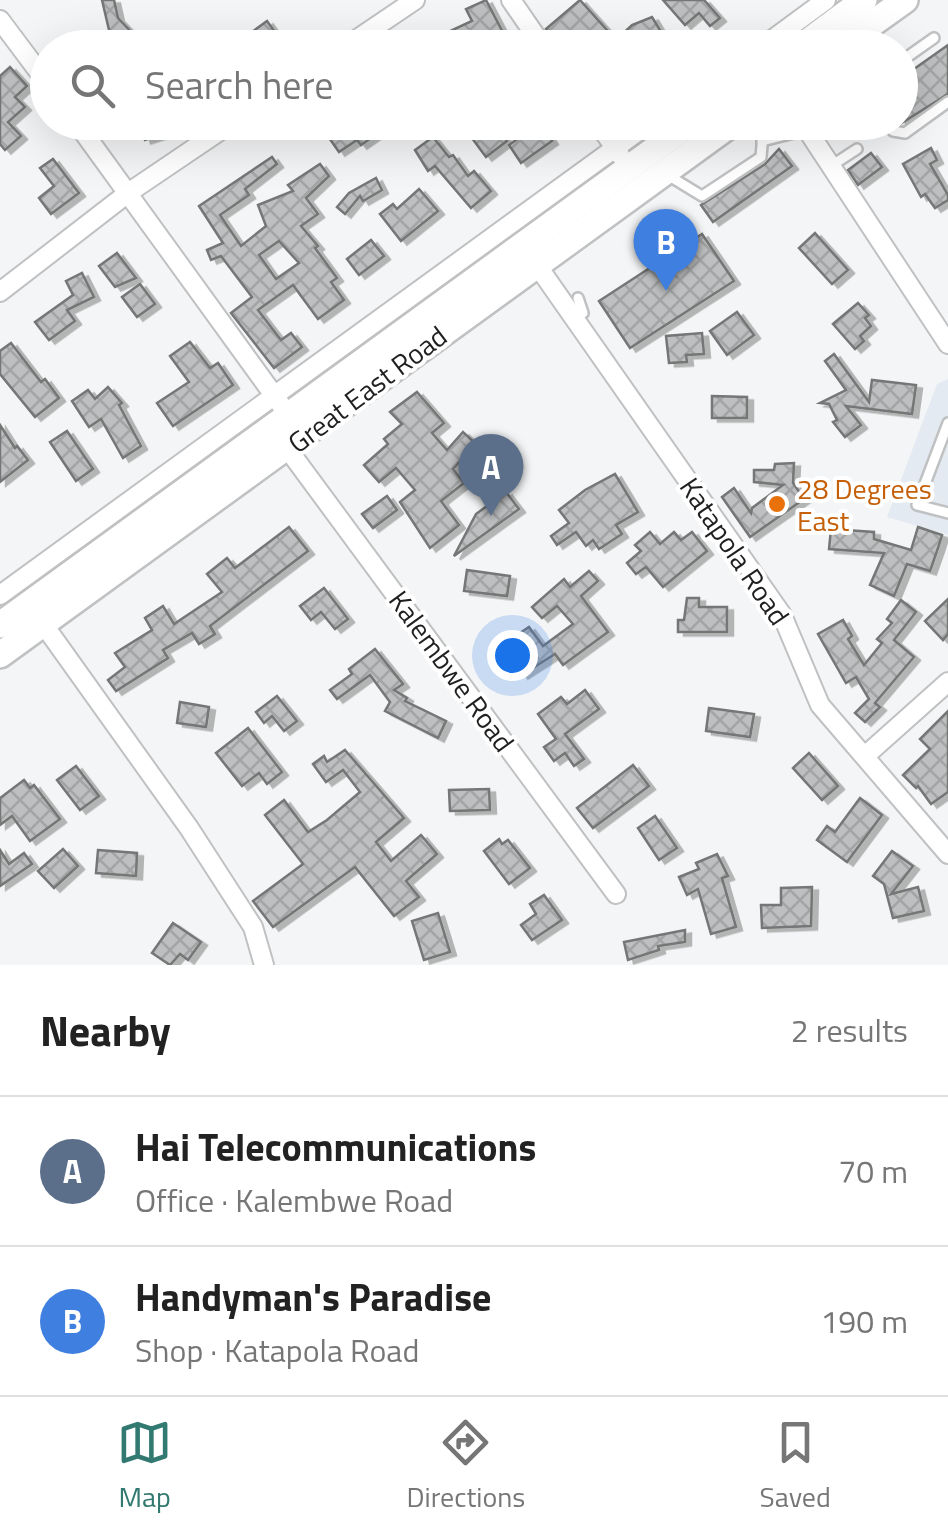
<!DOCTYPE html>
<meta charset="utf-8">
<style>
:root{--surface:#fff;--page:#f2f2f2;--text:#222;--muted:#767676;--line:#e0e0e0;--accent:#327971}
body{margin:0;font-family:"Titillium Web",sans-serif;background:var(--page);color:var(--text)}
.you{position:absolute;left:512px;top:655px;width:35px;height:35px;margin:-25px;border:8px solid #fff;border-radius:50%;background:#1a73e8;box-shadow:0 0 0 15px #1a73e833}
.badge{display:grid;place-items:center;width:65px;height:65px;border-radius:50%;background:var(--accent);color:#fff;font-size:32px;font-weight:700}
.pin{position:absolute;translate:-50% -82px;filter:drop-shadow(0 2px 5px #0008)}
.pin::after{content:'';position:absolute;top:52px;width:35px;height:30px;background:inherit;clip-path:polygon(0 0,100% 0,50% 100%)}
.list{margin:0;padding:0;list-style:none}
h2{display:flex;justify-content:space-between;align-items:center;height:130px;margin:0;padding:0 40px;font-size:42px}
h2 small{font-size:32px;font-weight:400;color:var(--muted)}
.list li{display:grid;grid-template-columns:65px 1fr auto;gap:30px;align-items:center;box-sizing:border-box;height:150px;padding:0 40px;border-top:2px solid var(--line)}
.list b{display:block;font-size:38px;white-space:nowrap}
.list p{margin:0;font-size:32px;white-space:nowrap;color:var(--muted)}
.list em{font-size:32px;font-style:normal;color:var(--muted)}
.icon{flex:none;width:55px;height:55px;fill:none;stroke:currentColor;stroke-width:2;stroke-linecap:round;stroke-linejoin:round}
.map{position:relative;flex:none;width:948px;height:965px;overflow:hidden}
.search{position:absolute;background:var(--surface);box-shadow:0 10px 40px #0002;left:30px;right:30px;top:30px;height:110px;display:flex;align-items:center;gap:25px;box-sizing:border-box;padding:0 35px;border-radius:55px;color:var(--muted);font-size:38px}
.sheet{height:430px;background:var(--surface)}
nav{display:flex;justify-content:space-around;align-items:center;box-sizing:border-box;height:140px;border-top:2px solid var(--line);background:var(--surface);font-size:28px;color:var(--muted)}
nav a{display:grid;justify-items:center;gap:5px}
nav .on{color:var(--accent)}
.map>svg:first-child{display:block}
.built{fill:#e3eaf1}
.building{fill:url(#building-cross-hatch);stroke:#757676;stroke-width:2.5;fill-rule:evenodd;filter:url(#shadow)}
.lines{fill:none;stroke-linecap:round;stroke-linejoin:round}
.lane-casing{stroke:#c0c1c2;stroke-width:14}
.street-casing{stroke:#c0c1c2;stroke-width:22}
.primary-casing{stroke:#c0c1c2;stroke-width:30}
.lane{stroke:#fff;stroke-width:9}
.street{stroke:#fff;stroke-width:18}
.primary{stroke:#fff;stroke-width:25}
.food-dot{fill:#e8710a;stroke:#fff;stroke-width:4}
.labels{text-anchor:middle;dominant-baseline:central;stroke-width:8;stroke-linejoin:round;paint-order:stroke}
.street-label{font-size:28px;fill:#1f1f20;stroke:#fff}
.food-label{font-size:28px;fill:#c56008;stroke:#fff;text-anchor:start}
</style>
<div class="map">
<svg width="948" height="965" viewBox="0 0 948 965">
<defs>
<pattern id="building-cross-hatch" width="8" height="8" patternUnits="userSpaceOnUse" patternTransform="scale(2.5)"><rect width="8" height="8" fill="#bebfc0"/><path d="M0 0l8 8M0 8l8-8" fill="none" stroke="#a3a4a5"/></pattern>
<filter id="shadow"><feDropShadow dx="6" dy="3.5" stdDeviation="0" flood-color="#0004"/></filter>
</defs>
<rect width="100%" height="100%" fill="#f4f5f6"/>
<path class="built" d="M948,379v156l-61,-18 50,-133z"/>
<g class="building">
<path d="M102,0h12l4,18 18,19 -10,11 -17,-18z"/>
<path d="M486,0l23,44 -7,4h-88l58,-27 -6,-12z"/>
<path d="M580,0l36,40 16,-15 20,-8 19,31h-111l-14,-19z"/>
<path d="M663,0h41l16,18 -10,8 -11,-13 -14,12z"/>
<path d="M267,21l13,18 -11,9h-22l-6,-8z"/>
<path d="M948,45v49l-48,30v-45z"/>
<path d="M10,67l17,19 -12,11 10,10 -17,15 13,14 -16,14 -5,-6v-68z"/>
<path d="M140,122h52v3l-47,15z"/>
<path d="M318,122h46l10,14 -13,9 -4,-5 -18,12z"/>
<path d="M460,122h20l7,8 7,-5 13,16 -21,16z"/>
<path d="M539,123l13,18 -31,22 -12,-18z"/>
<path d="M433,137l16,20 4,-2 15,21 6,-5 17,20 -20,17 -36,-42 -7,5 -13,-21z"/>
<path d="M931,148l6,12 -7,4 18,31v5l-13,8 -10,-14 -4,3 -18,-33z"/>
<path d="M779,149l13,17 -79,56 -12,-17 64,-41z"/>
<path d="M871,153l11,14 -24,18 -10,-15z"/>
<path d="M272,157l5,7 -32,25 4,6 -29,20 21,31 25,-20 -8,-21 35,-14 -5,-6 32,-21 9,12 -23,22 12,16 -17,12 17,20 -3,2 22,30 -6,4 13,18 -26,19 -25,-34 -35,25 23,30 10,-7 11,14 -28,21 -43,-55 21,-16 -31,-41 -10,4 -4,-10 16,-7 -24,-37zM279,241l20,22 -23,16 -17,-24z"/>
<path d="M53,159l26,34 -28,21 -12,-16 15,-12 -14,-18z"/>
<path d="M376,178l6,12 -19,11 -3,-5 -15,18 -8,-7 12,-14z"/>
<path d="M419,189l19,22 -37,30 -21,-27 13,-10 4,5z"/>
<path d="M815,233l33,37 -16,14 -33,-36z"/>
<path d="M702,234l32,47 -104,67 -31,-47z"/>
<path d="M371,240l13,16 -25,19 -12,-16z"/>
<path d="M117,253l19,25 -21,9 -16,-21z"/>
<path d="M82,273l12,24 -27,13 8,11 -26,19 -14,-18 38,-27 -7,-14z"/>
<path d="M140,284l15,20 -18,13 -15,-20z"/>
<path d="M858,303l11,12 -4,3 6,8 -11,10 4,5 -9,8 -22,-25z"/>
<path d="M737,312l17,23 -27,20 -17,-24z"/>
<path d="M702,333l2,21 -18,1 1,7 -18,1 -3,-27z"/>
<path d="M190,342l20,26 8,-5 15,22 -60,41 -16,-23 32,-21 -19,-26z"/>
<path d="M11,343l30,39 4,-3 14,19 -24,19 -35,-43v-23z"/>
<path d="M834,354l35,48 3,-22 44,5 -4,29 -66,-8 15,19 -16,12 -12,-15 4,-2 -8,-16 -9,-1 26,-13 -21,-29z"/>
<path d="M108,387l14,16 -3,2 22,41 -18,12 -22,-39 -12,8 -17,-26 16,-11 7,9z"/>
<path d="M417,392l27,31 -12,10 15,17 16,-18 13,12 -23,25 11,14 -23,18 18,24 -29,23 -30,-46 15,-12 -19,-22 -17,14 -15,-17 24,-21 -4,-5 18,-15 -12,-12z"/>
<path d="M712,396l35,1v21h-35z"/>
<path d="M0,425l15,23 2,-2 11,14 -28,22z"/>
<path d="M67,431l26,38 -17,12 -26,-39z"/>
<path d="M794,463l-1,20 11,16 -54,38 -28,-40 12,-9 17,25 1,-5 31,-23 -29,-3v-12h20l1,-6z"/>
<path d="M615,474l23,38 -22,13 6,9 -23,15 -6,-9 -7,6 -10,-14 -19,13 -6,-9 18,-13 -10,-13 26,-20z"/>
<path d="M506,492l13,17 -65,47 22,-42z"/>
<path d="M387,496l10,14 -24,18 -11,-14z"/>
<path d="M289,527l19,24 -98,75 5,8 -16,10 -7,-11 -29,17 5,8 -52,33 -8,-11 17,-13 -10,-14 37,-23 -7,-12 18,-12 11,18 48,-32 -15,-18 20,-16 8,10z"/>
<path d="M918,527l24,8 -4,13 -8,23 -23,-7 -13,32 -24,-11 14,-32 -55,-4 2,-20 43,3v7l37,11z"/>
<path d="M650,532l10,12 14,-12 7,8 11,-8 15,19 -44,36 -17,-20 -10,7 -9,-11 14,-12 -6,-6z"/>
<path d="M467,570l43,6 -3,20 -43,-5z"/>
<path d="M589,571l9,10 -17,15 27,36 -45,33 -8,-11 -33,21 -20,-30 27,-18 14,19 30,-22 -16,-18 -15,12 -10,-11 32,-28 6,8z"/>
<path d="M324,588l24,31 -13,10 -14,-17 -10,8 -11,-14z"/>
<path d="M687,598h12v9h28v25h-49v-12h6z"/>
<path d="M948,599v35l-5,6 -18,-19z"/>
<path d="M901,600l15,12 -22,28 20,17 -39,46 5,4 -15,15 -10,-9 14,-14 -13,-22 -10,6 -28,-49 25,-14 9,16 -4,3 16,26 18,-22 -5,-4 15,-16 -5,-4z"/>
<path d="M375,649l28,35 -9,6 13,8 -2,3 41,20 -8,17 -53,-27 5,-9 -20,-27 -33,24 -7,-9 22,-16 -3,-5z"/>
<path d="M585,690l14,19 -34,25 19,25 -10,7 -9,-13 -11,8 -10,-14 12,-8 -18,-25 23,-17 6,7z"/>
<path d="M277,696l20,25 -13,10 -12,-15 -8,7 -8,-11z"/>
<path d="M180,702l29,5 -3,20 -29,-4z"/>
<path d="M709,708l45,6 -4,23 -44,-6z"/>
<path d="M948,711v81l-17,12 -13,-18 -2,2 -13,-13 27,-26 -10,-10z"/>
<path d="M248,728l34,44 -15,12 -8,-11 -17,13 -26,-33z"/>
<path d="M345,750l59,68 -28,24 15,19 30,-26 16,19 -31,27 13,16 -25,19 -39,-49 -82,60 -20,-26 50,-37 -38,-49 19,-15 24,32 19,-12 33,-28 -17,-22 -17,12 -13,-18 11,-8 3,6z"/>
<path d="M809,753l29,33 -16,14 -29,-32z"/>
<path d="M633,765l16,21 -56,42 -16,-20z"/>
<path d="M76,766l23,30 -19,14 -23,-30z"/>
<path d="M24,780l6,8 4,-3 26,34 -30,22 -18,-25 -12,9v-27z"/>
<path d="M489,789l1,21 -40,1 -1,-21z"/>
<path d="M860,798l22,17 -35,47 -30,-22 10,-14 8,6z"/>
<path d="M655,816l22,32 -18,12 -21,-32z"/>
<path d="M499,839l3,5 6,-4 22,28 -21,16 -25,-33z"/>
<path d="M63,849l15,17 -24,22 -16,-17z"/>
<path d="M0,850l9,14 15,-11 8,11 -32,22z"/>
<path d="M98,850l39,3 -1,23 -40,-3z"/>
<path d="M892,851l21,15 -22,28 27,-7 6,24 -31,7 -9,-34 -11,-8z"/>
<path d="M717,854l11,22 -6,2 14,49 -25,7 -13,-45 -11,6 -8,-18 20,-8 -3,-6z"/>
<path d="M812,887l-1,39 -49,2 -1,-23h20v-17z"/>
<path d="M544,895l18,25 -30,20 -11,-15 15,-11 -6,-10z"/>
<path d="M438,913l12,39 -26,8 -12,-39z"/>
<path d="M173,923l28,19 -13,18 -8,-6 -10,11 -18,-12z"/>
<path d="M685,930v12l-27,4 1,4 -31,10 -4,-18z"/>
</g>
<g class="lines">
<defs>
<g id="lane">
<path d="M900,62l34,-24"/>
<path d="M887,122l6,9 12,2 43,-31"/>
<path d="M812,138l23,-16"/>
<path d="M762,141l44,-11"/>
<path d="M831,166l26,-17"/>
<path d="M666,174l36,22 59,-39 3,-35"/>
<path d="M574,318l9,-5 -5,-15"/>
<path d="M948,423l-31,82 31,8"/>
</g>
<g id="street">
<path d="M511,0l33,48"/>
<path d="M0,20l48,64"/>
<path d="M344,48l71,-48"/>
<path d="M761,48l65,-48"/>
<path d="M76,122l205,283"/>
<path d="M597,122l23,33"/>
<path d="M802,122l146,222"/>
<path d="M532,258l250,357 38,90 128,149"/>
<path d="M0,292l128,-99 105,-71"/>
<path d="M287,448l329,446"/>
<path d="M0,595l651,-473"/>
<path d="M44,625l145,203 64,99 11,38"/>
<path d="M865,756l83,-74"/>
</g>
<g id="primary">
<path d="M799,48l65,-48"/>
<path d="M838,48l67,-48"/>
<path d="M0,625l692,-503"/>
<path d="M0,655l734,-533"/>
</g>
</defs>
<use href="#lane" class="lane-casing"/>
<use href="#street" class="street-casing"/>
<use href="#primary" class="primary-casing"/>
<use href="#lane" class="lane"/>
<use href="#street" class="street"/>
<use href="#primary" class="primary"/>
</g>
<circle class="food-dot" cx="777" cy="504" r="10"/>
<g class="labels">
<g class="street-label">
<text transform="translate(367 389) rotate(-37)">Great East Road</text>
<text transform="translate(735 551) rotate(56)">Katapola Road</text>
<text transform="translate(452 671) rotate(54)">Kalembwe Road</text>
</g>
<g class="food-label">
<text x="797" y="488">28 Degrees<tspan x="797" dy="32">East</tspan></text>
</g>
</g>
</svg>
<div class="you"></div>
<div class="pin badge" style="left:491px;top:516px;background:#5c6f8a">A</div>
<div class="pin badge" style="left:666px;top:291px;background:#3f7fe0">B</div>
<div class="search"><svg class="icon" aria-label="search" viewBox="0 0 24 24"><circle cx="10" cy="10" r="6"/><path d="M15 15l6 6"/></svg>Search here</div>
</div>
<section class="sheet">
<h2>Nearby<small>2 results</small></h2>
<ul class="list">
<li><span class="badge" style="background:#5c6f8a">A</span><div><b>Hai Telecommunications</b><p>Office · Kalembwe Road</p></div><em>70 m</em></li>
<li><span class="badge" style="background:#3f7fe0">B</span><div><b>Handyman's Paradise</b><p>Shop · Katapola Road</p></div><em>190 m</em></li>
</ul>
</section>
<nav>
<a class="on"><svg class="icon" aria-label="map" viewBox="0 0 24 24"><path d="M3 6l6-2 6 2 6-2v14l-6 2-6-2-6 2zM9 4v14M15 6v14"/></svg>Map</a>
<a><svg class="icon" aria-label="directions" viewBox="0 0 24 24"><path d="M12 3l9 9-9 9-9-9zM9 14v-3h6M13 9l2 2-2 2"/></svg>Directions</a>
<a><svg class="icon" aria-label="saved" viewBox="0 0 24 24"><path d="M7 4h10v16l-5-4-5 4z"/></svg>Saved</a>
</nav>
